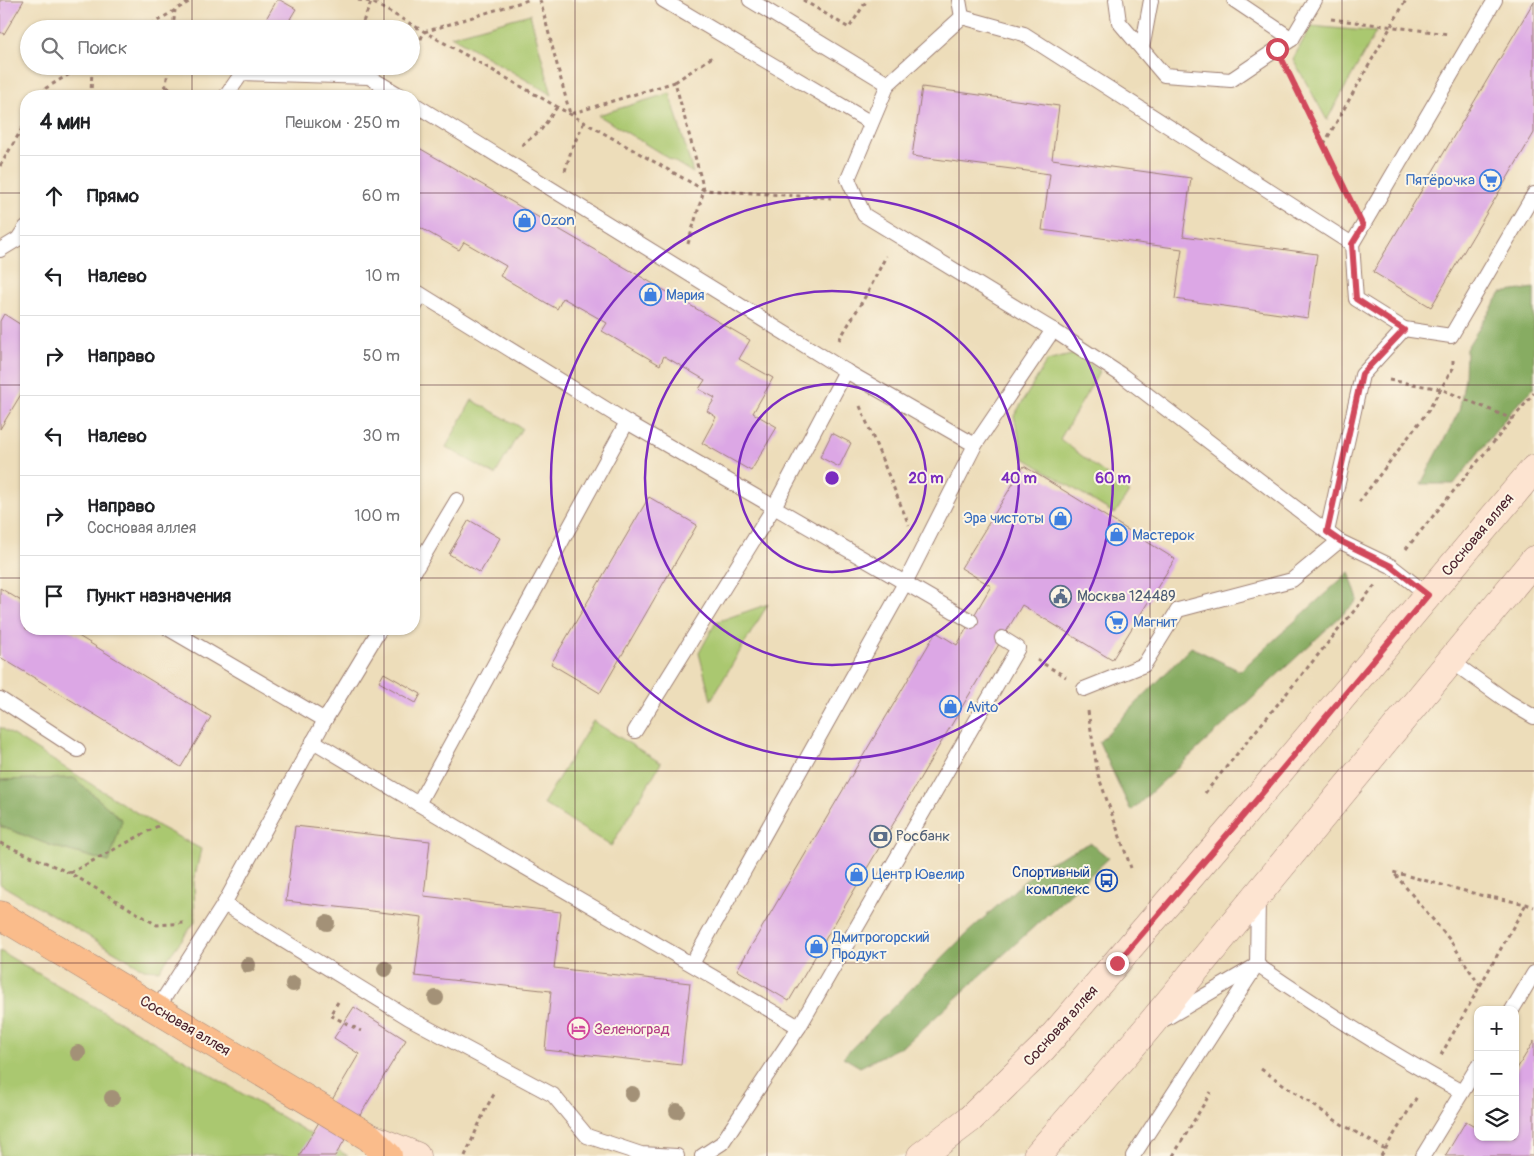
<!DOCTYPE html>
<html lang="ru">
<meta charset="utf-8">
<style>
:root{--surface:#fff;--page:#f6f6f6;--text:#202124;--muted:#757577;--line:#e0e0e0}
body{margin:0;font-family:Pangolin,sans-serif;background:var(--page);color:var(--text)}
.controls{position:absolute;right:15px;bottom:15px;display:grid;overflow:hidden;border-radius:10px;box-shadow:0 1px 4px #0004}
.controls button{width:45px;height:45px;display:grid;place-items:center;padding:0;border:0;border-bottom:1px solid var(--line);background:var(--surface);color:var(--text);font:25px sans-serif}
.stop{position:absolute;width:15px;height:15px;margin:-11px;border:4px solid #d1495b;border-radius:50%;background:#fff}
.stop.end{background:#d1495b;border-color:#fff;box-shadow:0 1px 5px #0008}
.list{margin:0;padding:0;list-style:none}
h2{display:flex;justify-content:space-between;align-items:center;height:65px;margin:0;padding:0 20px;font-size:21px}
h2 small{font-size:16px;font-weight:400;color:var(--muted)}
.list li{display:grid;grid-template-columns:32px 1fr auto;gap:15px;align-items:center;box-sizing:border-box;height:80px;padding:0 20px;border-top:1px solid var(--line)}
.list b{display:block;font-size:19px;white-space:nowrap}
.list p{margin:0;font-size:16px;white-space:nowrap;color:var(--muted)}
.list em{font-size:16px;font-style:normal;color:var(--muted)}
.icon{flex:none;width:28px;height:28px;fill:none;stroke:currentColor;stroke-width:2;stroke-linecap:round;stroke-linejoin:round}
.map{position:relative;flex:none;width:1534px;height:1156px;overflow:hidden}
.search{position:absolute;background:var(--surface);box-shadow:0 1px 4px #0004;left:20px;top:20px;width:400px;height:55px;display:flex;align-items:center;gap:12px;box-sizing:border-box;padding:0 18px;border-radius:28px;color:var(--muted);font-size:19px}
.panel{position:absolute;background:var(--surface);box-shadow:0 1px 4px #0004;left:20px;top:90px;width:400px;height:545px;border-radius:20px}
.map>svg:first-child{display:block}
.green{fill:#aac870;stroke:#7a744e}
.forest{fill:#87ac62;stroke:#686646}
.building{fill:#dca7e5}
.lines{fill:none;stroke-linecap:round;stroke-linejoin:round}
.lane-casing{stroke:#9c7e72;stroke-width:16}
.secondary-casing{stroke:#9c7e72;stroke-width:29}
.primary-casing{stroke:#9c7e72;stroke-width:29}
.path{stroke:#9c7e72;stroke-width:3;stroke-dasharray:4 4;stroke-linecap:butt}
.lane{stroke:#fff;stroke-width:14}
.secondary{stroke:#fde4d1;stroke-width:28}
.primary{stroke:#fabc8b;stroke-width:28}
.tree{fill:#a39177}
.route{stroke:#d1495b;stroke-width:6}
.grid{fill:none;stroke:#4a1f2b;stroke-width:1;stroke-opacity:0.55}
.ring{fill:none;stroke:#7b2cbf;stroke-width:2.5}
.labels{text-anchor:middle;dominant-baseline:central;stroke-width:4;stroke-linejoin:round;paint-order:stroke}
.shop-label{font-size:15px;fill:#366cbe;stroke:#fcf5e5;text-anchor:start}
.street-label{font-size:15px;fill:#4a1f2b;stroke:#fcf5e5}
.service-label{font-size:15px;fill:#4e5e75;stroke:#fcf5e5;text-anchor:start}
.transit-label{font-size:15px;fill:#164399;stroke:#fcf5e5;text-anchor:end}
.hotel-label{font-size:15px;fill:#b23c85;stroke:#fcf5e5;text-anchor:start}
.centre{fill:#7b2cbf;stroke:#fcf5e5;stroke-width:2.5}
.ring-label{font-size:15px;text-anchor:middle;font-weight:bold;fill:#7b2cbf;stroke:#fcf5e5;stroke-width:4;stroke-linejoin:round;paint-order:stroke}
</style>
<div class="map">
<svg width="1534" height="1156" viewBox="0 0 1534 1156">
<rect width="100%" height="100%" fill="#fcf5e5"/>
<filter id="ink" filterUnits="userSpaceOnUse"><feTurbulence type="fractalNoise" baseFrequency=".02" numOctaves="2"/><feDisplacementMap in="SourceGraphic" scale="10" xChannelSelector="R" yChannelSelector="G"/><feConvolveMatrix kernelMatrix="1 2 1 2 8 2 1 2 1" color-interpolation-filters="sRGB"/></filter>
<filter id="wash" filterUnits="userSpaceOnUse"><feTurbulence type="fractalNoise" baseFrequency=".0096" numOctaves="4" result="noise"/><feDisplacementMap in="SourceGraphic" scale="20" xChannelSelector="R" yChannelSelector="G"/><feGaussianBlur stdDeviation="1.12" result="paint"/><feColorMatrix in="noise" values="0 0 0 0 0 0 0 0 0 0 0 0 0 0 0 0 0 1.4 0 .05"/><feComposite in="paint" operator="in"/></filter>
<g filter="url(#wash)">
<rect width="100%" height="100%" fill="#edddba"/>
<g class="green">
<path d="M530,14l22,81 -101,-59z"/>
<path d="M1311,26l65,6 -49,88 -34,-61z"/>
<path d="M670,93l23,80 -95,-58z"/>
<path d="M1075,354l25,17 -40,68 69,53 -14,22 -91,-56 -10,-42 33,-55z"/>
<path d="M472,400l50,28 -27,47 -49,-28z"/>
<path d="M768,604l-57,96 -12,-47 17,-31z"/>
<path d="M593,721l68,42 -50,83 -68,-42z"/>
<path d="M0,727l158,99 43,23 -7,32 1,41 -36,48 -15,-1 -144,-85v-58l52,20 57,16 13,-42 -48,-42 -74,2z"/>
<path d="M0,951l348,205h-348z"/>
</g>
<g class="forest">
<path d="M1534,288v100l-21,21 -59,75h-33l38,-73 6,-33 1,-29 35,-56z"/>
<path d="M1349,572l9,28 -227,211 -32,-69 92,-95 49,24z"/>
<path d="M74,778l48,42 -13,42 -57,-16 -52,-20v-46z"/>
<path d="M1090,843l19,15 -203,186 -46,23 -17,-10 121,-121 76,-69z"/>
</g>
<g id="blocks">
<g class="building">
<path d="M0,0h24l-20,34 -4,-2z"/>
<path d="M277,0h3l16,9 -6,10 13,8v2h-43z"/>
<path d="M1534,1v132l-103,174 -58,-35z"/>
<path d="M922,87l137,19 -7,53 139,19 -8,58 134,18 -9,64 -133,-19 7,-50 -140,-19 8,-56 -138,-18z"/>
<path d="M414,145l336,195 -11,19 34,19 -20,35 24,14 -26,44 -49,-28 14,-26 -9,-6 8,-13 -16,-9 6,-9 -41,-24 -4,9 -58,-34 5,-8 -30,-17 -14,-8 -6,11 -57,-33 6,-10 -42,-24 -5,8 -45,-26z"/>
<path d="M4,314l22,14v58l-26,43v-108z"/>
<path d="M832,433l19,10 -12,24 -19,-10z"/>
<path d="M1024,466l151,93 -63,101 -90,-55 -233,396 -52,-31 199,-338 21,13 34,-59 -30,-18z"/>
<path d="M649,497l48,28 -97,168 -49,-29z"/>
<path d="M469,520l31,18 -20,35 -31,-19z"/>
<path d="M0,588l26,16v25h41l144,88 -30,50 -181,-110z"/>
<path d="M384,673l37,21 -5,9 -37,-21z"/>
<path d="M295,826l135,15 -6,55 137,16 -7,56 136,15 -9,82 -136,-15 6,-59 -136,-15 7,-59 -136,-16z"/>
<path d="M354,1007l52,33 -71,116h-36l60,-102 -25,-16z"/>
<path d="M1534,1041v115h-89l21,-35 12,7v9h37v-65z"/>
</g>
</g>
</g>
<g filter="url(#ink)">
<use href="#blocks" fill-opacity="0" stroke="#9c7e72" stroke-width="1"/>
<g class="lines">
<defs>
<g id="lane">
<path d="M663,0l208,123"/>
<path d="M750,0l138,84"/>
<path d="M959,0l3,17"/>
<path d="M1116,0l3,22 45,53 67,5 61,-41 23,-39"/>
<path d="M1234,0l58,39"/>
<path d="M1142,49l9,-49"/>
<path d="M226,96l16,-23 127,4 32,19"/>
<path d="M414,104l432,267 129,74"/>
<path d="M1352,244l4,55 48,30 47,7 83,-142"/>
<path d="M0,250l18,-11 8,-12"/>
<path d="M414,290l213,132 344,199"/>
<path d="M414,308l7,-13"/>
<path d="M1327,532l35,-157 42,-46"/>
<path d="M414,572l43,-72"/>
<path d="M1428,595l-37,-29 -52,-25 -216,-165 -70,-46 -189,-115 -16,-36 40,-95 74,-67 62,17 328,210 143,-244"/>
<path d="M169,629l156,91"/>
<path d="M1451,661l56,40 27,16"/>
<path d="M1084,689l60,-24 34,-55 114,-30 47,-39"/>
<path d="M0,699l78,51"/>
<path d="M635,731l139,-224 72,-136"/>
<path d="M313,741l189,113 297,173"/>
<path d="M418,804l209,-382"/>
<path d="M224,904l185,114 144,77 34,41 54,18 36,2"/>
<path d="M692,964l213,-381 70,-138 78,-115"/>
<path d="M157,1009l67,-105 101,-184 55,-91"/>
<path d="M1512,1010l22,-37"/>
<path d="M1165,1019l92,-54c66,45 134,89 205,127"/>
<path d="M702,1156l20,-13 77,-116 219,-379 -16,-10"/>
<path d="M1133,1156l124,-191 1,-67"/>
<path d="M1423,1156l55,-90"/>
</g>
<g id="secondary">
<path d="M369,1137l47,19"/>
<path d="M921,1156l49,-37 73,-71 195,-227 296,-352"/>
<path d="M1037,1156l108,-125 389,-471"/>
</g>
<path id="primary" d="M0,915l369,222 19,19"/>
</defs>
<use href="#lane" class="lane-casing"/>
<use href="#secondary" class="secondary-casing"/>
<use href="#primary" class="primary-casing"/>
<g class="path">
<path d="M358,0l14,2 332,188 -17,57"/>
<path d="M540,0l30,114 105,-32 29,108 127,8"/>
<path d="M803,0l46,28 18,-28"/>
<path d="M1331,19l118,15"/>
<path d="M144,29l48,-29"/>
<path d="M173,29l2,-19"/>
<path d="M360,29l12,-29"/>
<path d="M411,61l13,-29 104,-32"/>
<path d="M1287,69l64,132"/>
<path d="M675,82l39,-26"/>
<path d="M167,87l14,9"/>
<path d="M42,96l4,-8 37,-22"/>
<path d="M91,96l1,-30"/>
<path d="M164,96l5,-30"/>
<path d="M1324,144l82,-144"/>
<path d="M522,145l19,-15 16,-23"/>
<path d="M0,166l26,-44"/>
<path d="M565,171l6,-20 13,-29"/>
<path d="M839,340l29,-48 18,-36"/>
<path d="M1389,380l52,9 71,30"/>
<path d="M860,406l49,119"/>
<path d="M1359,502l69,-91 25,-43v-9"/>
<path d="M1406,549l128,-156"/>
<path d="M1037,660l29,17"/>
<path d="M1088,711l10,64 33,93"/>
<path d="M1205,793l171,-209"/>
<path d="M0,843l70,30 87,52 27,-2"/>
<path d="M70,873l88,-47"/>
<path d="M1480,986l-30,-46 -57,-68 87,23 46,9 8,3"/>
<path d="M338,1002l-8,13 31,16"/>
<path d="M1441,1055l85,-151"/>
<path d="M1261,1069l77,53 47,27"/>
<path d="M465,1156l21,-48 10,-17"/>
<path d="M1173,1156l38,-64"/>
<path d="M1381,1156l37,-61"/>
</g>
<use href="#lane" class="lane"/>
<use href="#secondary" class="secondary"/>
<use href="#primary" class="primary"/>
</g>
<g class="tree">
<circle cx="327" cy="923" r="8"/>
<circle cx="248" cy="965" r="8"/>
<circle cx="385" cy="969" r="8"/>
<circle cx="293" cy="984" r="8"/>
<circle cx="436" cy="998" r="8"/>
<circle cx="78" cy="1053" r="8"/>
<circle cx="632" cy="1094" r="8"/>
<circle cx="112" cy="1098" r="8"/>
<circle cx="677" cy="1111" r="8"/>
</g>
</g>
<g class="lines" filter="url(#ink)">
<path class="route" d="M1117,963l121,-141 190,-227 -37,-29 -51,-25 -13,-9 35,-158 42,-44 -48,-31 -4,-55 11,-18 -86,-177"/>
</g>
<path class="grid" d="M192,0v29M384,0v29M575,0v1156M767,0v1156M959,0v1156M1150,0v1156M1342,0v1156M192,66v30M384,66v30M0,193h26M414,193h1120M0,385h26M414,385h1120M0,578h26M414,578h1120M192,629v527M384,629v527M0,771h1534M0,963h1534"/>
<g class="ring">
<circle cx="832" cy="478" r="94"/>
<circle cx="832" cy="478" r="187"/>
<circle cx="832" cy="478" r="281"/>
</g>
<defs>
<symbol id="supermarket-ring" viewBox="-11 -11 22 22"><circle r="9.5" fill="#fcf5e5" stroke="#3f7fe0" stroke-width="1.5"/><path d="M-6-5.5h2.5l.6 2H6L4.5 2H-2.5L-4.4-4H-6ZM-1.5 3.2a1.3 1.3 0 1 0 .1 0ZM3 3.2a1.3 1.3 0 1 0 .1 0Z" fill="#3f7fe0"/></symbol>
<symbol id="shop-ring" viewBox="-11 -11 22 22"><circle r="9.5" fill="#fcf5e5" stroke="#3f7fe0" stroke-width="1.5"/><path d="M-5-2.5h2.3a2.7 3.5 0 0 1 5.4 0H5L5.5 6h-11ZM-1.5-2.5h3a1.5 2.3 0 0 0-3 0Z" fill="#3f7fe0"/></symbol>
<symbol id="civic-ring" viewBox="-11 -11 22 22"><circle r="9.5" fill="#fcf5e5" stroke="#5c6f8a" stroke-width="1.5"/><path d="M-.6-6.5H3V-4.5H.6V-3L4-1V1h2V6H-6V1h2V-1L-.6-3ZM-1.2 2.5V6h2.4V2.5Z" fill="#5c6f8a"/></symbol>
<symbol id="bank-ring" viewBox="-11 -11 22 22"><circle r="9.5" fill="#fcf5e5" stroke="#5c6f8a" stroke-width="1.5"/><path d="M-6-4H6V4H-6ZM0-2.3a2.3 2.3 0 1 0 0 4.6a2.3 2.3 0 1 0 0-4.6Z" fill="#5c6f8a"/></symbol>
<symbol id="bus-ring" viewBox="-11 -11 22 22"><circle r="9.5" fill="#fcf5e5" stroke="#1a4fb4" stroke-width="1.5"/><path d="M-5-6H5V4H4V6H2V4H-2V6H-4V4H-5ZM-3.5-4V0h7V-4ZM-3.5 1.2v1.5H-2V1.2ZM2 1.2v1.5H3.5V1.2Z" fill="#1a4fb4"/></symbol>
<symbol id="hotel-ring" viewBox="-11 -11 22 22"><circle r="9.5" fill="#fcf5e5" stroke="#d1479c" stroke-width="1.5"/><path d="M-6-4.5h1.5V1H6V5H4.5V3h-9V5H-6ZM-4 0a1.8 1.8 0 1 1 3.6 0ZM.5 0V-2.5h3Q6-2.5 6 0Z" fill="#d1479c"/></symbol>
</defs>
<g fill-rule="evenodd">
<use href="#supermarket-ring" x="1478" y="168" width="25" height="25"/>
<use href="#shop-ring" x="512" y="208" width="25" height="25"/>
<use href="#shop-ring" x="638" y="282" width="25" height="25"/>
<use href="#shop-ring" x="1048" y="506" width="25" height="25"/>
<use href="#shop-ring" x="1104" y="522" width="25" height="25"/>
<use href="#civic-ring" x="1048" y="584" width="25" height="25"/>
<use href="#supermarket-ring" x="1104" y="610" width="25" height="25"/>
<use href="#shop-ring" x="938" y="694" width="25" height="25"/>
<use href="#bank-ring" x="868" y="824" width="25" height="25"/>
<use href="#shop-ring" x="844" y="862" width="25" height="25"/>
<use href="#bus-ring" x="1094" y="868" width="25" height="25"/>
<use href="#shop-ring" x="804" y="934" width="25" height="25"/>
<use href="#hotel-ring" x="566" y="1016" width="25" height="25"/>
</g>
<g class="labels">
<g class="shop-label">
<text x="1475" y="180" text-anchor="end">Пятёрочка</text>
<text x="541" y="220">Ozon</text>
<text x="666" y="295">Мария</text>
<text x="1044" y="518" text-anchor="end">Эра чистоты</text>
<text x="1132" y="535">Мастерок</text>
<text x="1133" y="622">Магнит</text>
<text x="966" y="707">Avito</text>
<text x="872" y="874">Центр Ювелир</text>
<text x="832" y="937">Дмитрогорский<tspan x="832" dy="17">Продукт</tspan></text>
</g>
<g class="street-label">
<text transform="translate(1478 535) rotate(-50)">Сосновая аллея</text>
<text transform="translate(185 1026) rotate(31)">Сосновая аллея</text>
<text transform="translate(1061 1026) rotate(-48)">Сосновая аллея</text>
</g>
<g class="service-label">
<text x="1077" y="596">Москва 124489</text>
<text x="896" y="836">Росбанк</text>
</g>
<g class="transit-label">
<text x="1090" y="872">Спортивный<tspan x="1090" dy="17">комплекс</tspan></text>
</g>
<g class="hotel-label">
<text x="594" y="1029">Зеленоград</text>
</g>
</g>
<circle cx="832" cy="478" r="8" class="centre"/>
<g class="ring-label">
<text x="926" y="483">20 m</text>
<text x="1019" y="483">40 m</text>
<text x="1113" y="483">60 m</text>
</g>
</svg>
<div class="controls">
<button>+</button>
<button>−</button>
<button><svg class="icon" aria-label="layers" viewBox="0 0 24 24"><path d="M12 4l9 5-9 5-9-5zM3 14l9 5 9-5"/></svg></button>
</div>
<div class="stop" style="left:1277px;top:49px"></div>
<div class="stop end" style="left:1117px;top:963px"></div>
<div class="search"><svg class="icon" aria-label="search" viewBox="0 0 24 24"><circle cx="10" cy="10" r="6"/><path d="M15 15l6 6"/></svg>Поиск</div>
<section class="panel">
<h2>4 мин<small>Пешком · 250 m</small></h2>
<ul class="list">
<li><svg class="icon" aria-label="ahead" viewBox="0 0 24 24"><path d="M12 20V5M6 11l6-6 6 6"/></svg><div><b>Прямо</b></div><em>60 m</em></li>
<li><svg class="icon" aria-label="left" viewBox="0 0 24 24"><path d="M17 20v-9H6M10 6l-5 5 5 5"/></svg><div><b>Налево</b></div><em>10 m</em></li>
<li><svg class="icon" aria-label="right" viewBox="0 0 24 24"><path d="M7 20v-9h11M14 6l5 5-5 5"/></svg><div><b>Направо</b></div><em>50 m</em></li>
<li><svg class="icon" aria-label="left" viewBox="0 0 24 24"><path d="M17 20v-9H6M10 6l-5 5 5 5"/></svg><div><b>Налево</b></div><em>30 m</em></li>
<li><svg class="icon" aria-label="right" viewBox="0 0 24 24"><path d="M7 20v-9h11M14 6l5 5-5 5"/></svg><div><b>Направо</b><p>Сосновая аллея</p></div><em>100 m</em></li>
<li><svg class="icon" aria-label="arrive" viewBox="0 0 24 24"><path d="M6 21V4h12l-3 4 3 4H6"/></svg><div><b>Пункт назначения</b></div></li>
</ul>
</section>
</div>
